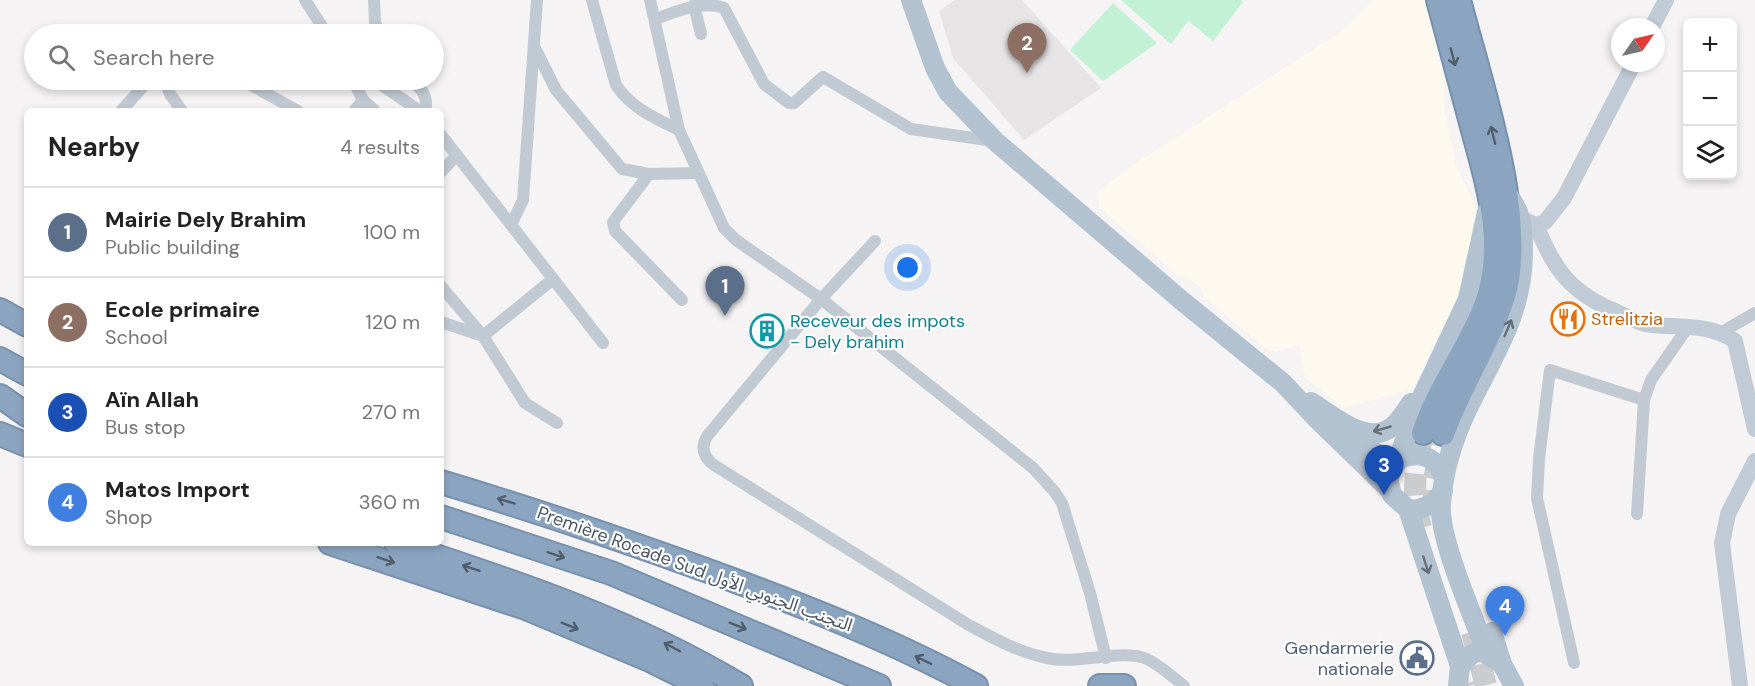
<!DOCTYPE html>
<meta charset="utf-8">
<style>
:root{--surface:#fff;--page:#f6f6f6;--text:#222;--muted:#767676;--line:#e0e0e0;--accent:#b45309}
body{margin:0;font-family:"DM Sans","Noto Sans Arabic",sans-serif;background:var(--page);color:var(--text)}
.controls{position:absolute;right:18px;top:18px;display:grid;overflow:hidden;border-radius:9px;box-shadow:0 3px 9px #0003}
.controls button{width:54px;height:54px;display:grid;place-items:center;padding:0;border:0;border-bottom:2px solid var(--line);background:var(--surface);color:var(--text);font:30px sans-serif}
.compass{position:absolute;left:1611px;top:18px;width:54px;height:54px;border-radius:50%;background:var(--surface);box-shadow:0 3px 9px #0003;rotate:56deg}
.you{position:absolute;left:908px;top:268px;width:21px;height:21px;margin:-15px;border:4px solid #fff;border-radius:50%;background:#1a73e8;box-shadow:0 0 0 9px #1a73e833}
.badge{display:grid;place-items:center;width:39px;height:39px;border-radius:50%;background:var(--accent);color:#fff;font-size:20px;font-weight:700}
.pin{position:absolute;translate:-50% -50px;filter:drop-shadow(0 2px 3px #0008)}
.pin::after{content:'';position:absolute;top:32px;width:21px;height:18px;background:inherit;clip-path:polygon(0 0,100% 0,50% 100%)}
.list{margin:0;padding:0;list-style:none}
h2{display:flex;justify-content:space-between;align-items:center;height:78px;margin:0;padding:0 24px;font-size:26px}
h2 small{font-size:20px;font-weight:400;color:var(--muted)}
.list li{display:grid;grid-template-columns:39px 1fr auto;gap:18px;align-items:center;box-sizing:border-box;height:90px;padding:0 24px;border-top:2px solid var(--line)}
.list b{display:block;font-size:22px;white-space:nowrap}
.list p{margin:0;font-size:20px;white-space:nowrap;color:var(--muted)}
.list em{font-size:20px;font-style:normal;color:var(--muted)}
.icon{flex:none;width:33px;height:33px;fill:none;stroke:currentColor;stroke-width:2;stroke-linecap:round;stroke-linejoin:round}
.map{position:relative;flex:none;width:1755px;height:686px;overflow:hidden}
.search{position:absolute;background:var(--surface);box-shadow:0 3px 9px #0003;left:24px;top:24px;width:420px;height:66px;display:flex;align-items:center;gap:15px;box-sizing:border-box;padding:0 21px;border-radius:33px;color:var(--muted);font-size:22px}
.panel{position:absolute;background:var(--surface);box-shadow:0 3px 9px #0003;left:24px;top:108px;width:420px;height:438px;border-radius:9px}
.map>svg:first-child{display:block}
.commercial{fill:#fdf9ef}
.education{fill:#e6e4e5}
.green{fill:#c3f1d5}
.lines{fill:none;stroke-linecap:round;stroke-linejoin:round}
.highway-tunnel{stroke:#caccce;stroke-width:22;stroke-dasharray:22 11;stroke-linecap:butt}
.highway-casing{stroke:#7690ad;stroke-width:26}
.street{stroke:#c1cad2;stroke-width:12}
.secondary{stroke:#c1cbd6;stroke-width:16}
.primary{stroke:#b3c2d1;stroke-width:20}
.highway{stroke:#8ba5c1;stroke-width:22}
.oneway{stroke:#505e6b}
.oneway2{stroke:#64717d}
.labels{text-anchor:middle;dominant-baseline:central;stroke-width:4.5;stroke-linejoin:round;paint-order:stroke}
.food-label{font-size:18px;fill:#c56008;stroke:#fff;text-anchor:start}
.culture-label{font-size:18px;fill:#0d838f;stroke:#fff;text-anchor:start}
.street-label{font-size:18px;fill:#4a5661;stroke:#fff}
.service-label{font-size:18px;fill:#4e5e75;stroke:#fff;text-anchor:end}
</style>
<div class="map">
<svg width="1755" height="686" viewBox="0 0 1755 686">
<rect width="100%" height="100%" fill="#f5f3f3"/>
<path class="commercial" d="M1374,0h51l20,83 -1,24 12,58 18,38 2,16 -16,72 -47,98 -69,19 -39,-30 -6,-33 -24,7 -10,-4 -60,-50 -3,-9 -12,-10 -9,-1 -82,-71 -1,-15 32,-25 215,-138z"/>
<path class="education" d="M955,0h67l79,88 -77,52 -71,-82 -14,-47z"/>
<g class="green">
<path d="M1121,0h120l2,2 -30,39 -25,-20 -17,23z"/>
<path d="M1113,3l44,40 -54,38 -33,-31z"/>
</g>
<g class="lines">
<g class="highway-tunnel">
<path d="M1434,512v-32l9,-46"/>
<path d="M1421,528c-10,-37 -6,-58 2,-95"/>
<path d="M1472,632l14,54"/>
<path d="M1459,651l11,35"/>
</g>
<defs>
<g id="highway">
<path d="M0,310l27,15"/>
<path d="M0,359l27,15"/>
<path d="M0,396l27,19"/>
<path d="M1423,433c15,-45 45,-83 62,-127 23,-62 2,-123 -14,-183 -11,-41 -22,-82 -33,-123"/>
<path d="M0,434l27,11"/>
<path d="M1443,434c17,-48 46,-90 61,-138 24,-76 -25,-218 -45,-296"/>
<path d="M441,482c87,26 173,55 259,86 94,34 188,70 276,118"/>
<path d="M441,517l170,56 268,113"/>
<path d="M330,543l196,65 124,52 52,26"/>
<path d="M396,543c120,39 237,78 345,143"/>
<path d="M1100,686h24"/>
</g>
</defs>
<use href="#highway" class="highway-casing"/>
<g class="street">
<path d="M305,0l22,34"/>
<path d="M374,0l1,22 4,12"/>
<path d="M592,0l24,85c15,23 39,33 63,45"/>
<path d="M650,0l29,130 45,98 12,12 85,59 212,169 21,23 8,12 28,90 16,65"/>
<path d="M694,5l7,29"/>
<path d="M656,19c20,-8 48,-19 68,-11l40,76 25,19h5l29,-26 88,52 83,12"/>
<path d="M534,46l22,44 66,79 27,5 49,-1"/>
<path d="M164,80l6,14 12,17"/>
<path d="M242,80l56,31"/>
<path d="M353,80l10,20 12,11"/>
<path d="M374,80l46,31"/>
<path d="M412,80c10,10 17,17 13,31"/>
<path d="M121,111l28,-31"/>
<path d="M354,111l9,-11"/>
<path d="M441,135l162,208"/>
<path d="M441,172l16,-17"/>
<path d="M649,174l-36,48 2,9 67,69"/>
<path d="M511,225l12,-25 14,-200"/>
<path d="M875,241l-54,58 -113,136c-8,11 -5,22 6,30l253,159c26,14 51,28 80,34 31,7 75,-10 100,1 14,7 26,18 37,27"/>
<path d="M441,286l42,50 70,-57"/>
<path d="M441,322l42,14 42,67 32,20"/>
<path d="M1722,332l33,-19"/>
<path d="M1637,514l7,-114 7,-20 37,-53"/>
<path d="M1574,663l-37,-165 2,-39 11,-89 94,30"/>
</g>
<g class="secondary">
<path d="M1652,27l14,-27"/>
<path d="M1527,221l9,4 9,-3 19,-24 70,-135"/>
<path d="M1536,225c18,45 35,68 81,87 9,4 19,10 29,12 31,5 62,-2 89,17l20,88"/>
<path d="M1740,686l-18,-143 6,-29 27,-53"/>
</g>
<g class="primary">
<path d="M911,0l24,68 13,24 47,49 186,159 102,83 32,34 74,72"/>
<path d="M1311,402c21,13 53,42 78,27 10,-6 16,-17 22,-26"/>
<path d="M1349,441l47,21"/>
<path d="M1398,460c21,-10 38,-4 46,18"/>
<path d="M1443,491l-10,13 -17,6 -8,-1 -16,-14 -4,-17 10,-18 15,-44 55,-117 19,-87"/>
<path d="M1408,509l52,157"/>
<path d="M1492,632l10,32"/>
<path d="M1486,652c-12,-35 -48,-114 -45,-148 2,-32 13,-67 27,-96 26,-54 55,-94 55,-157 0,-23 -1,-41 -18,-59"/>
<path d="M1458,686l2,-20 12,-12 10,-3 20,13 12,22"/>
</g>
<use href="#highway" class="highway"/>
</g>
<defs><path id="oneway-shaft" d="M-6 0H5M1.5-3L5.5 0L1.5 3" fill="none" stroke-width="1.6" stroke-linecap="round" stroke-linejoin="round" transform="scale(1.5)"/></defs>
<g class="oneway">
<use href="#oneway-shaft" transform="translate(1453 57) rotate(75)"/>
<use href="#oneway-shaft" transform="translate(1493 135) rotate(-104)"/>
<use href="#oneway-shaft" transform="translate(506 501) rotate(-163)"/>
<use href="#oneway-shaft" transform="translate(556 555) rotate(18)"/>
<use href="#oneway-shaft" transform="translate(386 560) rotate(18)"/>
<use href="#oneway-shaft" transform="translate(471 568) rotate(-162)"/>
<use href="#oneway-shaft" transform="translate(570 626) rotate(22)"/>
<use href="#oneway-shaft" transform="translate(738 626) rotate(22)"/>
<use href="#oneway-shaft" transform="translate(672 647) rotate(-152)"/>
<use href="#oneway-shaft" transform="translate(923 660) rotate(-154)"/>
</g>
<g class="oneway2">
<use href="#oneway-shaft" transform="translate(1508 328) rotate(-67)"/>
<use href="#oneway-shaft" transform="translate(1382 429) rotate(164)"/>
<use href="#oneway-shaft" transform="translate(1426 565) rotate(72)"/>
</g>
<defs>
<symbol id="restaurant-ring" viewBox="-11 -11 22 22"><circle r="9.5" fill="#fff" stroke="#e8710a" stroke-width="1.5"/><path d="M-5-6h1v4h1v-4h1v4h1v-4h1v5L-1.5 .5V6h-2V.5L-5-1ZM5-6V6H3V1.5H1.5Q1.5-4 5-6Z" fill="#e8710a"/></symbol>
<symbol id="building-ring" viewBox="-11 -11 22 22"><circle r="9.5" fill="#fff" stroke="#0f9aa8" stroke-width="1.5"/><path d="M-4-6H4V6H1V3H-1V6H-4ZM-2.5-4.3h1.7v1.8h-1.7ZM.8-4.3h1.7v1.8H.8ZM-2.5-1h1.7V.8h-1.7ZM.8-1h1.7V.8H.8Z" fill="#0f9aa8"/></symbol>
<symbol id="civic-ring" viewBox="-11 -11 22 22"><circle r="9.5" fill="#fff" stroke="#5c6f8a" stroke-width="1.5"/><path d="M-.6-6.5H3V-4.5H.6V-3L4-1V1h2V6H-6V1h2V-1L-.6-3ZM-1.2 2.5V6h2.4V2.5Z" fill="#5c6f8a"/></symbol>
</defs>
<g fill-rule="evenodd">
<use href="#restaurant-ring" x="1549" y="300" width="38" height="38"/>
<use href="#building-ring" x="748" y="312" width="38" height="38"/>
<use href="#civic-ring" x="1398" y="639" width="38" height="38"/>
</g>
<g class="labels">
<g class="food-label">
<text x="1591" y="319">Strelitzia</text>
</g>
<g class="culture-label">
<text x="790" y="321">Receveur des impots<tspan x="790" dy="21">- Dely brahim</tspan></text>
</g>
<g class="street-label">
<text transform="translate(695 569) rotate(20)">Première Rocade Sud التجنب الجنوبي الأول</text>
</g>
<g class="service-label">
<text x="1394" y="648">Gendarmerie<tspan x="1394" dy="21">nationale</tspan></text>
</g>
</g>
</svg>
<div class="controls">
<button>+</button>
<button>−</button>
<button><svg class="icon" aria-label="layers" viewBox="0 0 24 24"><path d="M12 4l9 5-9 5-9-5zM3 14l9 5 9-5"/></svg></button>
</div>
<svg class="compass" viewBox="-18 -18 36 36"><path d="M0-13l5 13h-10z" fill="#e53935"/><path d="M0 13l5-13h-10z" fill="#767676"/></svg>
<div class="you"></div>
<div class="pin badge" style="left:725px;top:316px;background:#5c6f8a">1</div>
<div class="pin badge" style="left:1027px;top:73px;background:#8d6e63">2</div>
<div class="pin badge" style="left:1384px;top:495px;background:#1a4fb4">3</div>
<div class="pin badge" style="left:1505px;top:636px;background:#3f7fe0">4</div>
<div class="search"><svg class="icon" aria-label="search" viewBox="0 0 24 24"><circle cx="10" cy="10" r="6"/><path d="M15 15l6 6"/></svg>Search here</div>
<section class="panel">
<h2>Nearby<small>4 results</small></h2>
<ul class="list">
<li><span class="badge" style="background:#5c6f8a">1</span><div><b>Mairie Dely Brahim</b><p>Public building</p></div><em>100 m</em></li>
<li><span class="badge" style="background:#8d6e63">2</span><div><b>Ecole primaire</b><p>School</p></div><em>120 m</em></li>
<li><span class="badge" style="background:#1a4fb4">3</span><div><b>Aïn Allah</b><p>Bus stop</p></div><em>270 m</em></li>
<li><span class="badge" style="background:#3f7fe0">4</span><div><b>Matos Import</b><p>Shop</p></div><em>360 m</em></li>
</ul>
</section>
</div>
